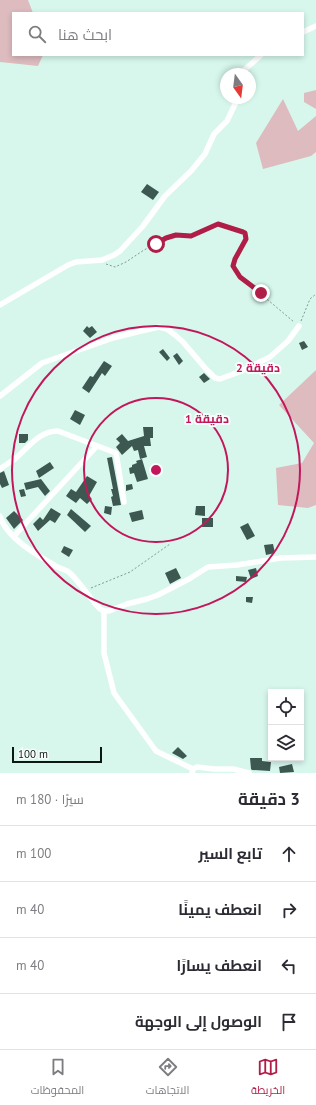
<!DOCTYPE html>
<html lang="ar">
<meta charset="utf-8">
<style>
:root{--surface:#fff;--page:#f7f7f7;--text:#2b2b33;--muted:#7c7c81;--line:#e1e1e2;--accent:#b01e48}
body{margin:0;font-family:"PT Sans",Cairo,sans-serif;background:var(--page);color:var(--text);direction:rtl}
.controls{position:absolute;right:12px;bottom:12px;display:grid;overflow:hidden;border-radius:0px;box-shadow:0 2px 6px #0003}
.controls button{width:36px;height:36px;display:grid;place-items:center;padding:0;border:0;border-bottom:1px solid var(--line);background:var(--surface);color:var(--text);font:20px sans-serif}
.compass{position:absolute;left:220px;top:68px;width:36px;height:36px;border-radius:50%;background:var(--surface);box-shadow:0 2px 6px #0003;rotate:166deg}
.scale{position:absolute;left:12px;bottom:10px;width:90px;box-sizing:border-box;padding-left:4px;border:2px solid #0c1814;border-top:0;font-size:11px;line-height:14px;white-space:nowrap;color:#0c1814;-webkit-text-stroke:3px #f7fdfb;paint-order:stroke}
.stop{position:absolute;width:12px;height:12px;margin:-9px;border:3px solid #b01e48;border-radius:50%;background:#fff}
.stop.end{background:#b01e48;border-color:#fff;box-shadow:0 1px 4px #0008}
.list{margin:0;padding:0;list-style:none}
h2{display:flex;justify-content:space-between;align-items:center;height:52px;margin:0;padding:0 16px;font-size:17px}
h2 small{font-size:13px;font-weight:400;color:var(--muted)}
.list li{display:grid;grid-template-columns:26px 1fr auto;gap:12px;align-items:center;box-sizing:border-box;height:56px;padding:0 16px;border-top:1px solid var(--line)}
.list b{display:block;font-size:15px;white-space:nowrap}
.list em{font-size:13px;font-style:normal;color:var(--muted)}
.icon{flex:none;width:22px;height:22px;fill:none;stroke:currentColor;stroke-width:2;stroke-linecap:round;stroke-linejoin:round}
.map{position:relative;flex:none;width:316px;height:773px;overflow:hidden;direction:ltr}
.search{position:absolute;background:var(--surface);box-shadow:0 2px 6px #0003;left:12px;right:12px;top:12px;height:44px;display:flex;align-items:center;gap:10px;box-sizing:border-box;padding:0 14px;border-radius:0px;color:var(--muted);font-size:15px}
.sheet{height:276px;background:var(--surface)}
nav{display:flex;justify-content:space-around;align-items:center;box-sizing:border-box;height:56px;border-top:1px solid var(--line);background:var(--surface);font-size:11px;color:var(--muted)}
nav a{display:grid;justify-items:center;gap:2px}
nav .on{color:var(--accent)}
.map>svg:first-child{display:block}
.green{fill:#ddbbbf}
.building{fill:#3c5850}
.lines{fill:none;stroke-linecap:round;stroke-linejoin:round}
.path{stroke:#819991;stroke-width:1;stroke-dasharray:2 2;stroke-linecap:butt}
.street{stroke:#fff;stroke-width:5.5}
.route{stroke:#b01e48;stroke-width:5}
.ring{fill:none;stroke:#c2185b;stroke-width:2}
.centre{fill:#c2185b;stroke:#f7fdfb;stroke-width:2}
.ring-label{font-size:12px;text-anchor:middle;font-weight:bold;fill:#c2185b;stroke:#f7fdfb;stroke-width:4;stroke-linejoin:round;paint-order:stroke}
</style>
<div class="map">
<svg width="316" height="773" viewBox="0 0 316 773">
<rect width="100%" height="100%" fill="#d7f7ed"/>
<g class="green">
<path d="M0,0h28l5,13h-20v42h30l-5,11 -38,-4z"/>
<path d="M316,90v19l-12,-7v-9z"/>
<path d="M283,99l15,32 18,-15v36l-5,4 -48,13 -7,-26z"/>
<path d="M316,370v135l-8,3 -30,-3 -2,-37 26,-5 12,-20 -35,-38z"/>
</g>
<g class="building">
<path d="M147,184l12,8 -6,8 -12,-8z"/>
<path d="M87,326l2,2 3,-2 5,6 -7,6 -7,-7z"/>
<path d="M304,341l4,6 -6,3 -3,-7z"/>
<path d="M163,349l7,9 -3,3 -8,-9z"/>
<path d="M177,353l6,8 -4,4 -6,-9z"/>
<path d="M104,361l8,5 -7,10 -3,-3 -13,20 -7,-5 8,-12 3,1z"/>
<path d="M204,373l6,6 -6,4 -5,-6z"/>
<path d="M75,410l10,5 -5,10 -10,-6z"/>
<path d="M143,427h10v11h-3l1,8h-7l3,11 -7,2 -2,-9 -4,1 -2,-5 -10,9 -6,-8 4,-4 -4,-4 6,-5 6,7 16,-5z"/>
<path d="M19,434h9v6l-3,3h-6z"/>
<path d="M112,457l9,48 -8,1 -2,-9 2,-1 -2,-7h2l-6,-31z"/>
<path d="M142,459l6,20 -11,3 -3,-9 -4,1 -1,-6 3,-1v-2l5,-2 -1,-2z"/>
<path d="M50,462l4,6 -15,10 -3,-7z"/>
<path d="M4,471l5,14 -7,3 -2,-4v-11z"/>
<path d="M87,476l10,6 -8,14 3,3 -5,5 -7,-6 -4,5 -10,-7 5,-7 5,3z"/>
<path d="M41,479l9,12 -5,5 -7,-9 -12,3 -2,-7z"/>
<path d="M132,484l1,5 -7,2v-6z"/>
<path d="M24,489l2,7 -5,1 -2,-7z"/>
<path d="M105,506l7,1 -1,8 -7,-2z"/>
<path d="M196,506h9v10l-10,-1z"/>
<path d="M51,508l10,6 -6,9 -5,-3 -12,11 -5,-7 7,-7 3,3z"/>
<path d="M71,509l20,17 -6,6 -18,-17z"/>
<path d="M142,510l2,9 -12,3 -3,-9z"/>
<path d="M14,511l9,9 -9,9 -8,-11z"/>
<rect x="202" y="518" width="11" height="9"/>
<path d="M248,523l7,13 -8,4 -7,-13z"/>
<path d="M273,544l2,9 -9,2 -2,-10z"/>
<path d="M64,546l9,4 -4,7 -8,-5z"/>
<path d="M176,568l5,10 -11,6 -5,-11z"/>
<path d="M256,568l2,8 -7,3 -3,-9z"/>
<path d="M236,576l11,1 -1,5 -10,-1z"/>
<path d="M246,597h7l-1,6 -6,-1z"/>
<path d="M178,747l9,9 -4,3 -11,-6z"/>
<path d="M250,758h12v3l9,1 -1,9 -18,-1 -1,-1z"/>
<path d="M292,764l2,8 -14,1 -1,-6z"/>
</g>
<g class="lines">
<g class="path">
<path d="M106,264l9,3 11,-5 18,-12 28,-14 8,-1 11,1 27,-12 25,8c10,7 -6,23 -9,31l-1,3 3,7 58,49"/>
<path d="M301,321l9,-22 6,-5"/>
<path d="M91,588l39,-16 40,-28"/>
</g>
<g class="street">
<path d="M303,32l13,-6"/>
<path d="M240,74l21,-19"/>
<path d="M0,305l68,-40 8,-3 26,-2 12,-5 6,-4 23,-25 22,-30 26,-25 14,-17 9,-20 13,-13 11,-23"/>
<path d="M0,396l42,-33 71,-25 28,-7 18,-4 8,2 8,6 8,7 23,27 9,9 5,1 19,-7 31,-15 18,-16 11,-15"/>
<path d="M0,469c5,-4 11,-7 16,-11 13,-11 23,-27 42,-27l58,22 8,49"/>
<path d="M0,516c6,21 35,38 54,49 5,4 12,4 16,8 11,11 20,25 30,36l4,2h5l18,-7 20,-5 11,-4 31,-16 19,-12 29,-2 44,-7 35,-1"/>
<path d="M14,536l83,-90"/>
<path d="M104,611v42l10,40 42,58 37,18"/>
<path d="M192,773l1,-4 4,-2 17,2h19l16,4"/>
</g>
</g>
<g class="lines">
<path class="route" d="M156,244l10,-6 10,-3 15,1 27,-12 25,8 2,1 1,6 -11,20 -2,7 7,11 21,16"/>
</g>
<g class="ring">
<circle cx="156" cy="470" r="72"/>
<circle cx="156" cy="470" r="144"/>
</g>
<circle cx="156" cy="470" r="6" class="centre"/>
<g class="ring-label">
<text x="258" y="372">2 دقيقة</text>
<text x="207" y="423">1 دقيقة</text>
</g>
</svg>
<div class="controls">
<button><svg class="icon" aria-label="locate" viewBox="0 0 24 24"><circle cx="12" cy="12" r="6"/><path d="M12 2v4M12 18v4M2 12h4M18 12h4"/></svg></button>
<button><svg class="icon" aria-label="layers" viewBox="0 0 24 24"><path d="M12 4l9 5-9 5-9-5zM3 14l9 5 9-5"/></svg></button>
</div>
<svg class="compass" viewBox="-18 -18 36 36"><path d="M0-13l5 13h-10z" fill="#e53935"/><path d="M0 13l5-13h-10z" fill="#7c7c81"/></svg>
<div class="scale">100 m</div>
<div class="stop" style="left:156px;top:244px"></div>
<div class="stop end" style="left:261px;top:293px"></div>
<div class="search"><svg class="icon" aria-label="search" viewBox="0 0 24 24"><circle cx="10" cy="10" r="6"/><path d="M15 15l6 6"/></svg>ابحث هنا</div>
</div>
<section class="sheet">
<h2>3 دقيقة<small>سيرًا · 180 m</small></h2>
<ul class="list">
<li><svg class="icon" aria-label="ahead" viewBox="0 0 24 24"><path d="M12 20V5M6 11l6-6 6 6"/></svg><div><b>تابع السير</b></div><em>100 m</em></li>
<li><svg class="icon" aria-label="right" viewBox="0 0 24 24"><path d="M7 20v-9h11M14 6l5 5-5 5"/></svg><div><b>انعطف يمينًا</b></div><em>40 m</em></li>
<li><svg class="icon" aria-label="left" viewBox="0 0 24 24"><path d="M17 20v-9H6M10 6l-5 5 5 5"/></svg><div><b>انعطف يسارًا</b></div><em>40 m</em></li>
<li><svg class="icon" aria-label="arrive" viewBox="0 0 24 24"><path d="M6 21V4h12l-3 4 3 4H6"/></svg><div><b>الوصول إلى الوجهة</b></div></li>
</ul>
</section>
<nav>
<a class="on"><svg class="icon" aria-label="map" viewBox="0 0 24 24"><path d="M3 6l6-2 6 2 6-2v14l-6 2-6-2-6 2zM9 4v14M15 6v14"/></svg>الخريطة</a>
<a><svg class="icon" aria-label="directions" viewBox="0 0 24 24"><path d="M12 3l9 9-9 9-9-9zM9 14v-3h6M13 9l2 2-2 2"/></svg>الاتجاهات</a>
<a><svg class="icon" aria-label="saved" viewBox="0 0 24 24"><path d="M7 4h10v16l-5-4-5 4z"/></svg>المحفوظات</a>
</nav>
